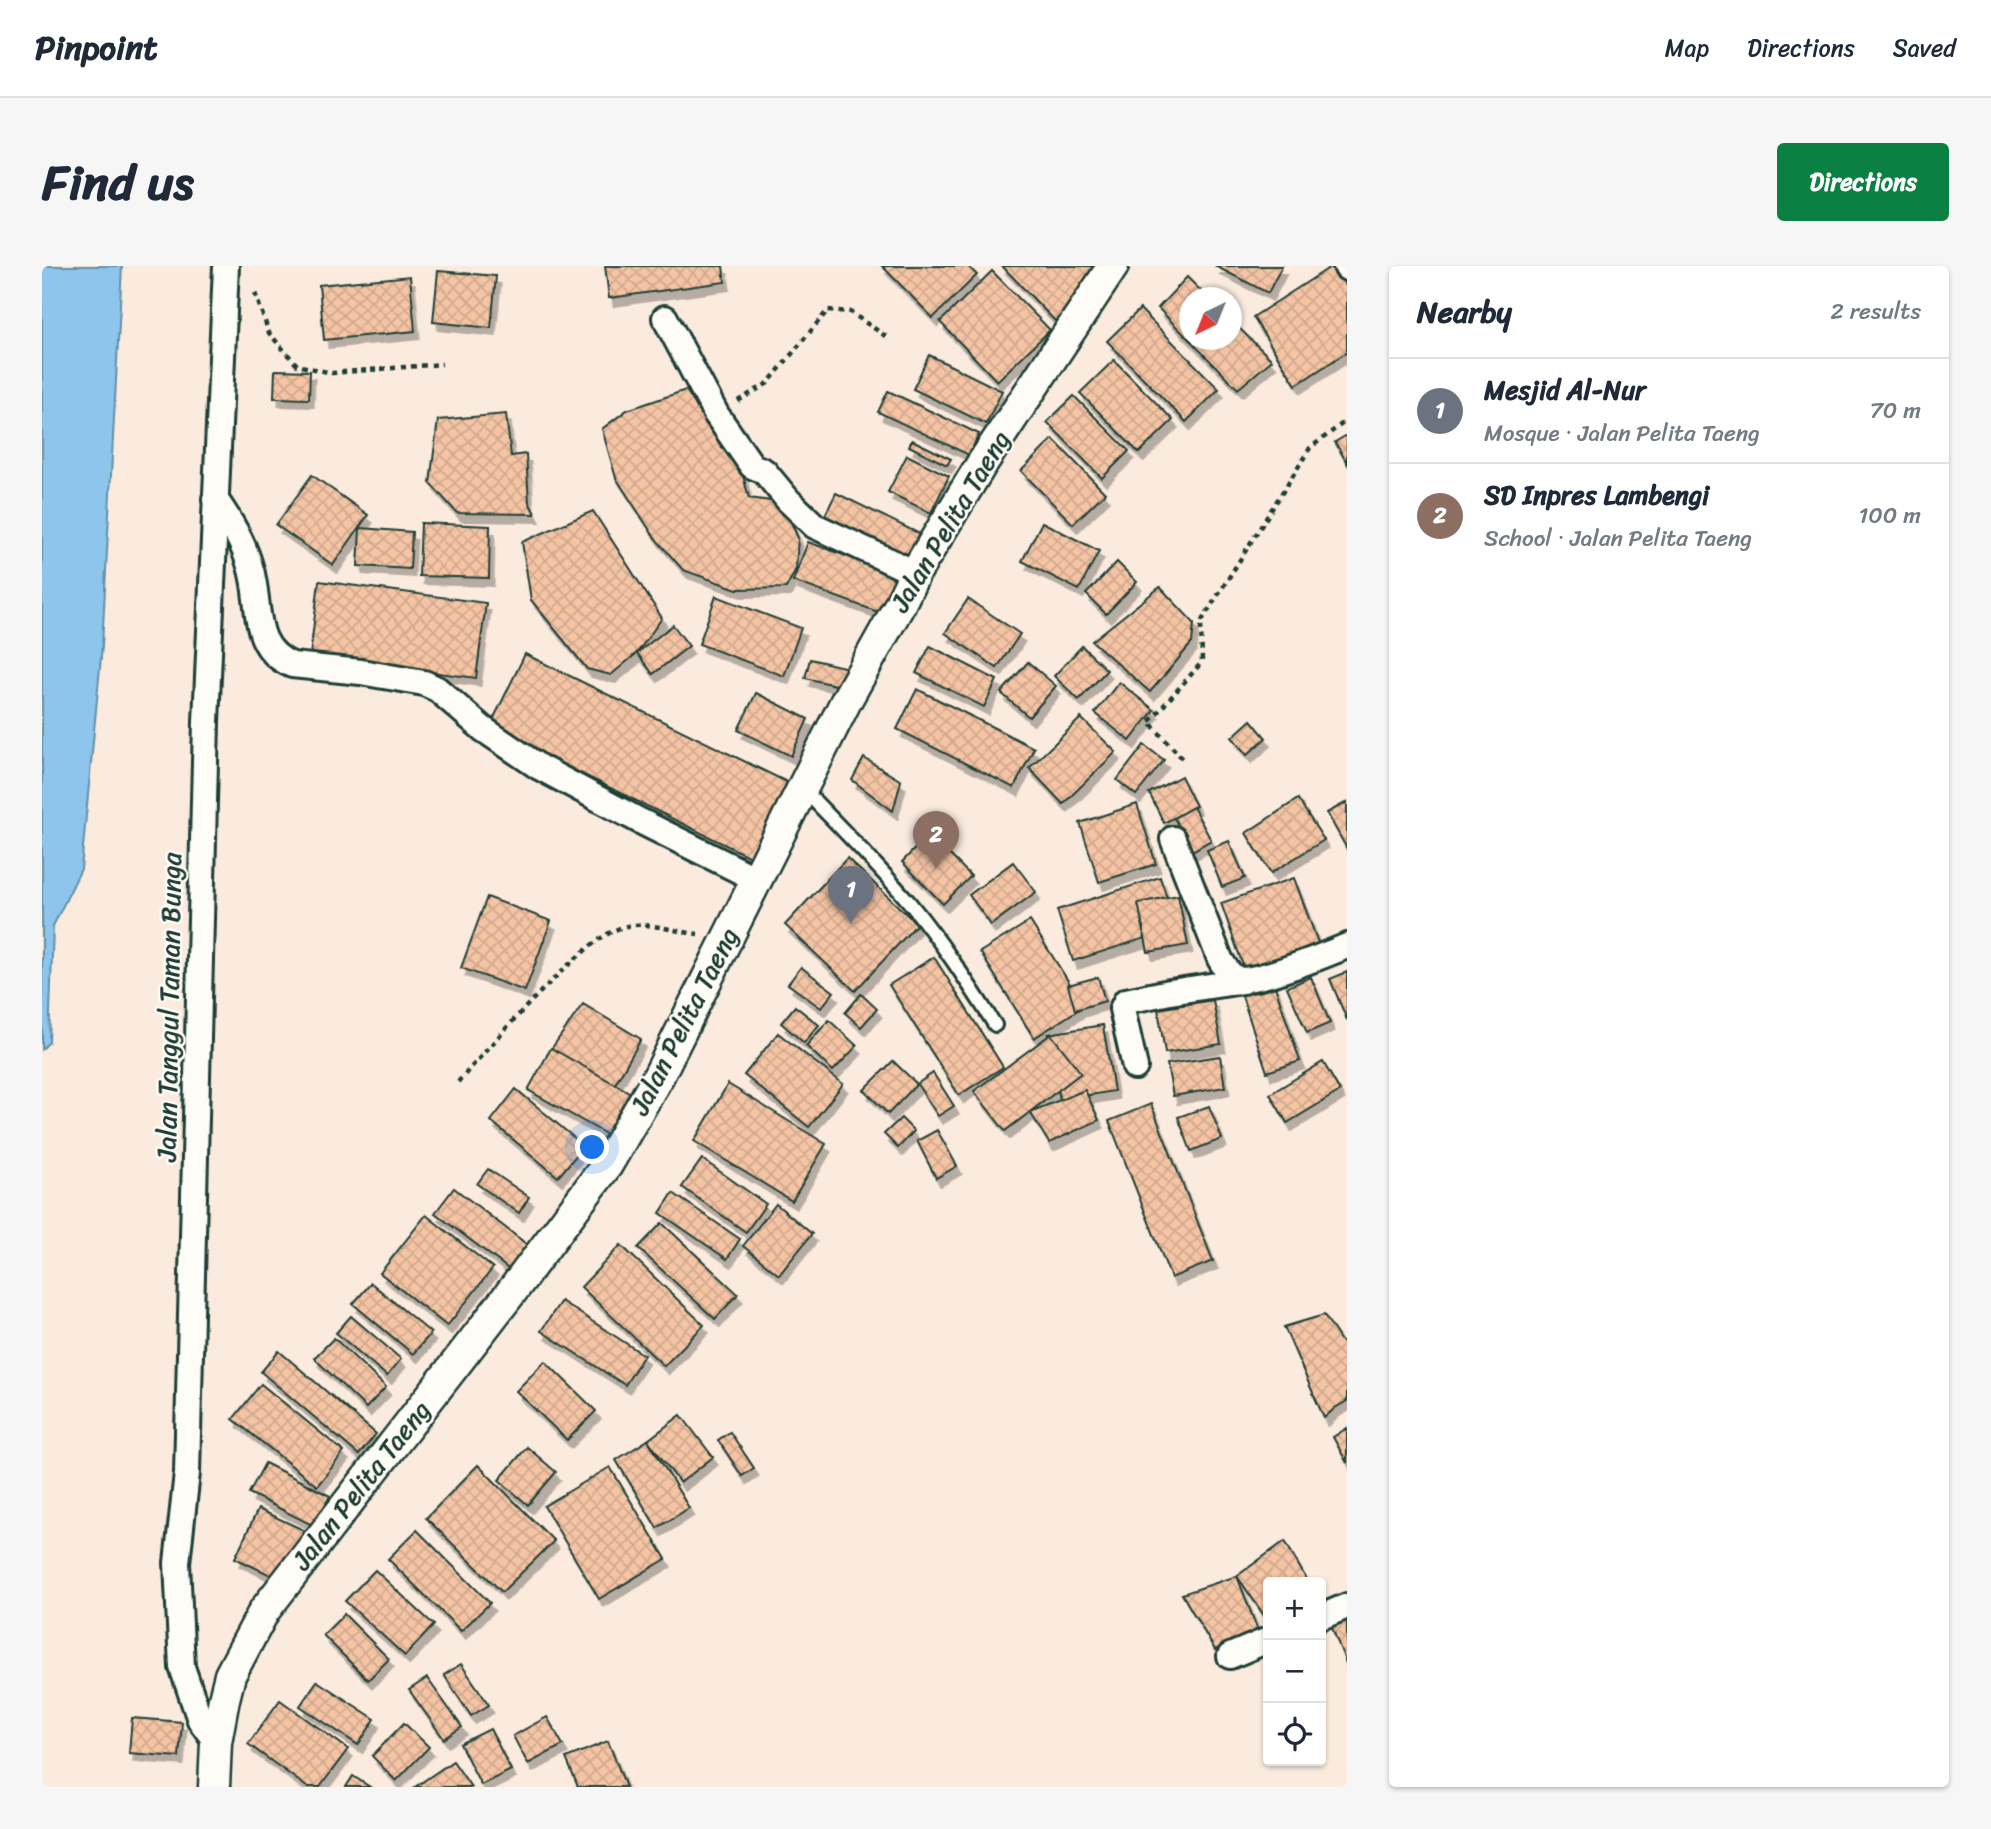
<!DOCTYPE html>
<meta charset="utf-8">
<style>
:root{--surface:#fff;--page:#f6f6f7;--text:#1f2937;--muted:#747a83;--line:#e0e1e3;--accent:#0b8043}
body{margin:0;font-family:Sriracha,sans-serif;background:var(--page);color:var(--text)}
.controls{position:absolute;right:21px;bottom:21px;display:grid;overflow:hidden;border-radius:7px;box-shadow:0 2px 5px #0004}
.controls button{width:63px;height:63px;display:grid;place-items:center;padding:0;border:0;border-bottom:2px solid var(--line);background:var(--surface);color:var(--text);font:35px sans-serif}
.compass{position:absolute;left:1137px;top:21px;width:63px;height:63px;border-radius:50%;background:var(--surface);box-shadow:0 2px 5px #0004;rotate:223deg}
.you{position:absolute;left:551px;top:882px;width:24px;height:24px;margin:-18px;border:5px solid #fff;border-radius:50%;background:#1a73e8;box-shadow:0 0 0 10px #1a73e833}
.badge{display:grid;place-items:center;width:46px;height:46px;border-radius:50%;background:var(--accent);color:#fff;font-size:23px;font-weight:700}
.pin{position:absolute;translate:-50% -58px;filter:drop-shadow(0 2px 4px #0008)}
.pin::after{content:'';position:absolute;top:37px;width:24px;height:21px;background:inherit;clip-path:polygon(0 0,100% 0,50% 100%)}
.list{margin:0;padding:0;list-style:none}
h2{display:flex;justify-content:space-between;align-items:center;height:91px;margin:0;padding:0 28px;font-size:30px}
h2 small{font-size:23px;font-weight:400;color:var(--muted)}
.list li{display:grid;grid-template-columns:46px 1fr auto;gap:21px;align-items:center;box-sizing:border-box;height:105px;padding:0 28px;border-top:2px solid var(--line)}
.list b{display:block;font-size:26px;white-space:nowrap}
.list p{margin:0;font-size:23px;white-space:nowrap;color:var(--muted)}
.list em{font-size:23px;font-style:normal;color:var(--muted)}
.icon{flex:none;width:38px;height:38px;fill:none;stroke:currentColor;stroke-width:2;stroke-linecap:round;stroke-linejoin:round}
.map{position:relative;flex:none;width:1305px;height:1521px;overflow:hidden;border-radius:7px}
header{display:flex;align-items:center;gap:42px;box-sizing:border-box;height:98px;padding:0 35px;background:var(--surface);border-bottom:2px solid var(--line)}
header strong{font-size:33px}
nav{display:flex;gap:38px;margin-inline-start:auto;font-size:24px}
.intro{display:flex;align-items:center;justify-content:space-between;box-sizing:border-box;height:168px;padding:0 42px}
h1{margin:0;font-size:49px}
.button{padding:18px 32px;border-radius:7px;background:var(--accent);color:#fff;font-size:24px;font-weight:700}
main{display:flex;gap:42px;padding:0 42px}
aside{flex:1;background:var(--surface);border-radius:7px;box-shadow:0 2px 5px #0004}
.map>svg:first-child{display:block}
.water{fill:#8ec5ed;stroke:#628fa3;stroke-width:2}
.building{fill:url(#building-cross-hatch);stroke:#1f3d34;stroke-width:2;filter:url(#shadow)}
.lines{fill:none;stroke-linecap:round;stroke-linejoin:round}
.service-casing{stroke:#1f3d34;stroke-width:18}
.minor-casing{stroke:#1f3d34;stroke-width:30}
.tertiary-casing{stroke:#1f3d34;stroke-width:35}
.path{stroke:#1f3d34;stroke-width:4.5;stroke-dasharray:5 5;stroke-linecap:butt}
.service{stroke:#fdfcf7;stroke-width:12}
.minor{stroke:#fdfcf7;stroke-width:24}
.tertiary{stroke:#fdfcf7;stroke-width:30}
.labels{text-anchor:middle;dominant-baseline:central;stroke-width:5;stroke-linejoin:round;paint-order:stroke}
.street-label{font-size:26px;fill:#1f3d34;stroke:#fdfcf7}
</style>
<header>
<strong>Pinpoint</strong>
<nav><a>Map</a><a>Directions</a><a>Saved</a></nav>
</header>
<div class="intro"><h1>Find us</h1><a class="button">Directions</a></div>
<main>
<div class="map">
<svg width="1305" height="1521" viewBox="0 0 1305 1521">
<defs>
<pattern id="building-cross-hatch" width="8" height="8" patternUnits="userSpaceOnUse" patternTransform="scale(1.75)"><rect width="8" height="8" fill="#f4c4a4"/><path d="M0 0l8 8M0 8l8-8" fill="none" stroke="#d1a98e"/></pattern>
<filter id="shadow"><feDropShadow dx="4.5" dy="8" stdDeviation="0" flood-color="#0004"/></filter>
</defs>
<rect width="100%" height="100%" fill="#faebde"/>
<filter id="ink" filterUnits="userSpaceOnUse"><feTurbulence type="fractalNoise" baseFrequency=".0143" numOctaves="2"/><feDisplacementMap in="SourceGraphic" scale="14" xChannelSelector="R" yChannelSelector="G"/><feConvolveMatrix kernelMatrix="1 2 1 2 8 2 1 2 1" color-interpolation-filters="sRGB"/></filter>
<g filter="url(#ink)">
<path class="water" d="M0,0h80l-20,380 -21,223 -28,57 -4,116 -7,7z"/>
<g class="building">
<path d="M563,0h118l2,16 -116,16z"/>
<path d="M840,0h86l9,9 -44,43z"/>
<path d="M960,0h94l7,7 -48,48z"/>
<path d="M1173,0h67l-14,27z"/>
<path d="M1290,0l15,21v65l-51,33 -43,-68z"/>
<path d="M396,5l58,5 -5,52 -58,-6z"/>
<path d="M950,5l58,59 -53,51 -57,-59z"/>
<path d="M368,10l5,55 -91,9 -5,-55z"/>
<path d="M1145,11l21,21h-18v42h42v-19l40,39 -34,29 -80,-81z"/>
<path d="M1098,43l79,80 -33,33 -79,-81z"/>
<path d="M887,89l73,36 -16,33 -73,-35z"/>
<path d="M1072,94l59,60 -34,33 -59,-60z"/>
<path d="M233,104l35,1 -1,28 -35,-1z"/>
<path d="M644,124l36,57 19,21 8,30 29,4 13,20 7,16 -2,31 -10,19 -49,1 -54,-19 -28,-32 -39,-60 -14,-49 25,-19z"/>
<path d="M846,125l91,43 -10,21 -91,-43z"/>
<path d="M1032,130l55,55 -27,27 -55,-56z"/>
<path d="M464,148l5,42 15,-2 3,48 6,12 -78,-1 -27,-30 8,-63z"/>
<path d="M1305,169v28l-12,-21z"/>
<path d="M1011,173l52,54 -32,31 -52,-53z"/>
<path d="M870,174l39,19 -4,6 -38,-19z"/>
<path d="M865,189l42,21 -18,37 -43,-21z"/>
<path d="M270,209l56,40 -35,50 -57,-40z"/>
<path d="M794,227l88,43 -13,28 -89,-43z"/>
<path d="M551,245l69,107 -25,35 -26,22 -24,-6 -56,-69 -9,-58z"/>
<path d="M1000,256l57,29 -20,39 -57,-29z"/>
<path d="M379,257l69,3 -1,52 -70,-2z"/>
<path d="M318,262l52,4 -2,37 -52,-3z"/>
<path d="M766,276l93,34 -15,39 -93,-34z"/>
<path d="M1075,296l20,20 -31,32 -20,-20z"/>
<path d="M277,315l167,22 -10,75 -166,-22z"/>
<path d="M1118,321l34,36 -2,20 -42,49 -58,-51z"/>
<path d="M674,330l85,32 -17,48 -85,-32z"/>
<path d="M926,333l52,35 -23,34 -52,-35z"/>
<path d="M631,359l16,21 -36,28 -16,-21z"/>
<path d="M888,380l67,34 -13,27 -68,-34z"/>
<path d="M1040,380l25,24 -28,30 -25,-24z"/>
<path d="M483,388l268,131 -37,75 -267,-132z"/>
<path d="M768,393l38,9 -4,19 -39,-9z"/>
<path d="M986,396l28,24 -27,31 -28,-24z"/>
<path d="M1077,416l35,28 -24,31 -35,-28z"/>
<path d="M875,423l117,59 -20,40 -117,-59z"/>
<path d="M714,427l52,26 -17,37 -53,-26z"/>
<path d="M1039,452l35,34 -53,52 -34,-36z"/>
<path d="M1209,454l15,18 -19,17 -15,-18z"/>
<path d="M1102,479l20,15 -28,35 -19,-15z"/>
<path d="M822,492l37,23 -8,30 -41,-31z"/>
<path d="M1139,510l15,30 -32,17 -15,-30z"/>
<path d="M1256,533l26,41 -53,33 -25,-40z"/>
<path d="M1305,536v47l-20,-36z"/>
<path d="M1095,538l19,60 -57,18 -19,-59z"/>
<path d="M1151,541l18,33 -19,11 -18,-33z"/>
<path d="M887,568l42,42 -28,28 -41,-42z"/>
<path d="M1187,575l16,37 -23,9 -15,-37z"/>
<path d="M805,592l70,66 -62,67 -70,-66z"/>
<path d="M971,596l23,30 -45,33 -22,-30z"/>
<path d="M1118,611l17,51 -104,33 -16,-51z"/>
<path d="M1252,612l27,73 -74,26 -26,-74z"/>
<path d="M1136,629l10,50 -40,7 -10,-49z"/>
<path d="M445,631l64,24 -26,70 -64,-23z"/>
<path d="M988,655l54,85 -50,32 -54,-86z"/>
<path d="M892,691l69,110 -44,28 -70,-110z"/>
<path d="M759,701l33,25 -13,16 -33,-24z"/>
<path d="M1305,706v48l-17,-41z"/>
<path d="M1056,711l7,24 -30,9 -7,-25z"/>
<path d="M1269,711l19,46 -23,10 -20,-46z"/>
<path d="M1232,717l26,78 -33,11 -26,-79z"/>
<path d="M819,728l16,15 -16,18 -16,-14z"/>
<path d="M1171,734l8,44 -56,9 -7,-44z"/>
<path d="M541,738l58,35 -26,45 -17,13 -51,-42z"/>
<path d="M753,740l24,19 -15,18 -23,-20z"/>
<path d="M787,754l28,26 -24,25 -27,-25z"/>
<path d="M1061,759l11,66 -54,9 -12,-66z"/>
<path d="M736,767l65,51 -34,43 -65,-52z"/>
<path d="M1009,768l30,39 -76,58 -31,-40z"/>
<path d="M509,782l85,48 -23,42 -85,-48z"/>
<path d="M1178,790l5,31 -52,9 -6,-32z"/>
<path d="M851,795l24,23 -29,30 -24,-24z"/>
<path d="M1281,796l17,29 -53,32 -17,-29z"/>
<path d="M891,807l21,33 -16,10 -21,-32z"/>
<path d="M686,818l98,60 -34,57 -98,-60z"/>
<path d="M474,823l68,57 -26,31 -67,-56z"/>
<path d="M1043,824l14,30 -50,23 -19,-31z"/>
<path d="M1109,838l62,157 -42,17 -62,-157z"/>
<path d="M1167,840l13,33 -31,12 -13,-34z"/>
<path d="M859,852l13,13 -16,17 -14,-14z"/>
<path d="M895,864l20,36 -21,12 -19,-37z"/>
<path d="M660,893l64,45 -20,28 -64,-45z"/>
<path d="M446,903l41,28 -10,16 -42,-29z"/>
<path d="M412,922l84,65 -19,24 -84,-64z"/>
<path d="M631,927l67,46 -13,20 -67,-46z"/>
<path d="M734,938l36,30 -33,41 -36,-29z"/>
<path d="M384,949l67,53 -46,58 -67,-53z"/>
<path d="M620,957l76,71 -23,25 -77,-71z"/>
<path d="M579,979l83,80 -40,41 -83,-79z"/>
<path d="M329,1017l60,50 -18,21 -60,-50z"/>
<path d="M519,1035l83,54 -19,30 -84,-54z"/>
<path d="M1282,1049l21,32 2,-1v55l-12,7 -11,10 -40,-91z"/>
<path d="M309,1050l50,43 -14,17 -51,-43z"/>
<path d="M292,1072l52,49 -20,21 -52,-50z"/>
<path d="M237,1085l97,83 -17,21 -98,-83z"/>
<path d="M503,1095l51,50 -29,29 -51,-49z"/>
<path d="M219,1118l83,68 -27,34 -84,-67z"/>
<path d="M639,1149l32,42 -33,26 -32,-43z"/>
<path d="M1305,1162v35l-14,-26z"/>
<path d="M688,1166l24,36 -12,8 -24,-36z"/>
<path d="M606,1174l41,68 -32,20 -41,-68z"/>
<path d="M485,1181l29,25 -28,33 -29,-25z"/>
<path d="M223,1197l65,33 -16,30 -65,-33z"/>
<path d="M436,1199l76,76 -52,51 -76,-74z"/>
<path d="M568,1201l56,92 -67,40 -55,-93z"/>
<path d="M216,1243l50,23 -23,50 -50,-24z"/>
<path d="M375,1264l73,73 -29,28 -73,-72z"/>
<path d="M1243,1275l23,41h-40v39l-31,-45z"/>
<path d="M333,1304l59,55 -29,31 -60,-55z"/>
<path d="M1195,1310l21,55 -43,19 -33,-56z"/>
<path d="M1305,1347v53l-18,-46z"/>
<path d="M302,1348l45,45 -21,21 -45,-45z"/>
<path d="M419,1398l28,41 -18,11 -27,-41z"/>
<path d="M385,1412l35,49 -18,12 -35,-49z"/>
<path d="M275,1415l58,38 -17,26 -58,-39z"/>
<path d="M238,1434l68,49 -28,38h-13l-59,-43z"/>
<path d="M505,1451l16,28 -35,19 -15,-28z"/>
<path d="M90,1452l50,4 -3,35 -50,-4z"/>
<path d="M362,1457l25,24 -33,34 -24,-25z"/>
<path d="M448,1463l21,41 -30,15 -21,-41z"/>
<path d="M566,1475l18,46h-48l-12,-29z"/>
<path d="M411,1495l18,26h-56z"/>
<path d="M311,1510l17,11h-24z"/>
</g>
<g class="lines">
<defs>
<path id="service" d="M761,523c36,37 73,74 106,113 32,39 59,81 86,123"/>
<g id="minor">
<path d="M1304,0l1,2"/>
<path d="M623,52l51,96 36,52 12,5 24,29 27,26 100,47"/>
<path d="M173,233c15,21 28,42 35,67 12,38 -1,81 42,99l69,7 63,11 13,6 46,40 56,38 101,54 116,58"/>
<path d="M1131,573l47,120c5,8 9,17 18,20 14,6 92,-26 109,-33"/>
<path d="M1093,801l-13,-58 4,-8 44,-9 73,-11"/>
<path d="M1279,1351l26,-11"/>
<path d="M1188,1390l38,-16"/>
<path d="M174,1476l-16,-22 -18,-53 -5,-104 10,-90 19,-751 20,-456"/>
</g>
<path id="tertiary" d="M172,1521l2,-45 8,-43 6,-24 34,-64 252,-325 91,-121 52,-90 188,-376 52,-93 16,-33 66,-108 132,-199"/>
</defs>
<use href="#service" class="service-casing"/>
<use href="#minor" class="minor-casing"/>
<use href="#tertiary" class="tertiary-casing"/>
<g class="path">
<path d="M213,27l14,40 28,32 35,8 110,-9"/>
<path d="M696,135l30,-18 60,-73 22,2 37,25"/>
<path d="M1140,492l-33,-36 53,-60 -1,-40 109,-174 37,-28"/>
<path d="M416,816c38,-42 74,-85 116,-122 14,-12 30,-27 49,-33 23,-7 52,5 75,7"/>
</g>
<use href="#service" class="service"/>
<use href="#minor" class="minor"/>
<use href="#tertiary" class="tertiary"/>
</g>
</g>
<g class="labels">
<g class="street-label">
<text transform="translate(908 255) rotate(-59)">Jalan Pelita Taeng</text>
<text transform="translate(127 741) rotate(-89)">Jalan Tanggul Taman Bunga</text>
<text transform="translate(642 755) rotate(-63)">Jalan Pelita Taeng</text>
<text transform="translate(319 1219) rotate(-52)">Jalan Pelita Taeng</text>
</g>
</g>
</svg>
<div class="controls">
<button>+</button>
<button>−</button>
<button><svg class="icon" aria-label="locate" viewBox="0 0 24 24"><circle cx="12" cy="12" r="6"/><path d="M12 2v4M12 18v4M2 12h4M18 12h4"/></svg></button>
</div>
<svg class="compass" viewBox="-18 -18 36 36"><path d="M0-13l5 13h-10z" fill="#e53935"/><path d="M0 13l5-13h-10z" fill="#747a83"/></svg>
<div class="you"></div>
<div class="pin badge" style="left:809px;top:658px;background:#6b7280">1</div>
<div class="pin badge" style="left:894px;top:603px;background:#8d6e63">2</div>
</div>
<aside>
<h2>Nearby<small>2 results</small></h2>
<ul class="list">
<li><span class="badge" style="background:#6b7280">1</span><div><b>Mesjid Al-Nur</b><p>Mosque · Jalan Pelita Taeng</p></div><em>70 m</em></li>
<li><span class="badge" style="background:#8d6e63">2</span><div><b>SD Inpres Lambengi</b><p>School · Jalan Pelita Taeng</p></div><em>100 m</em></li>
</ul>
</aside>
</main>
